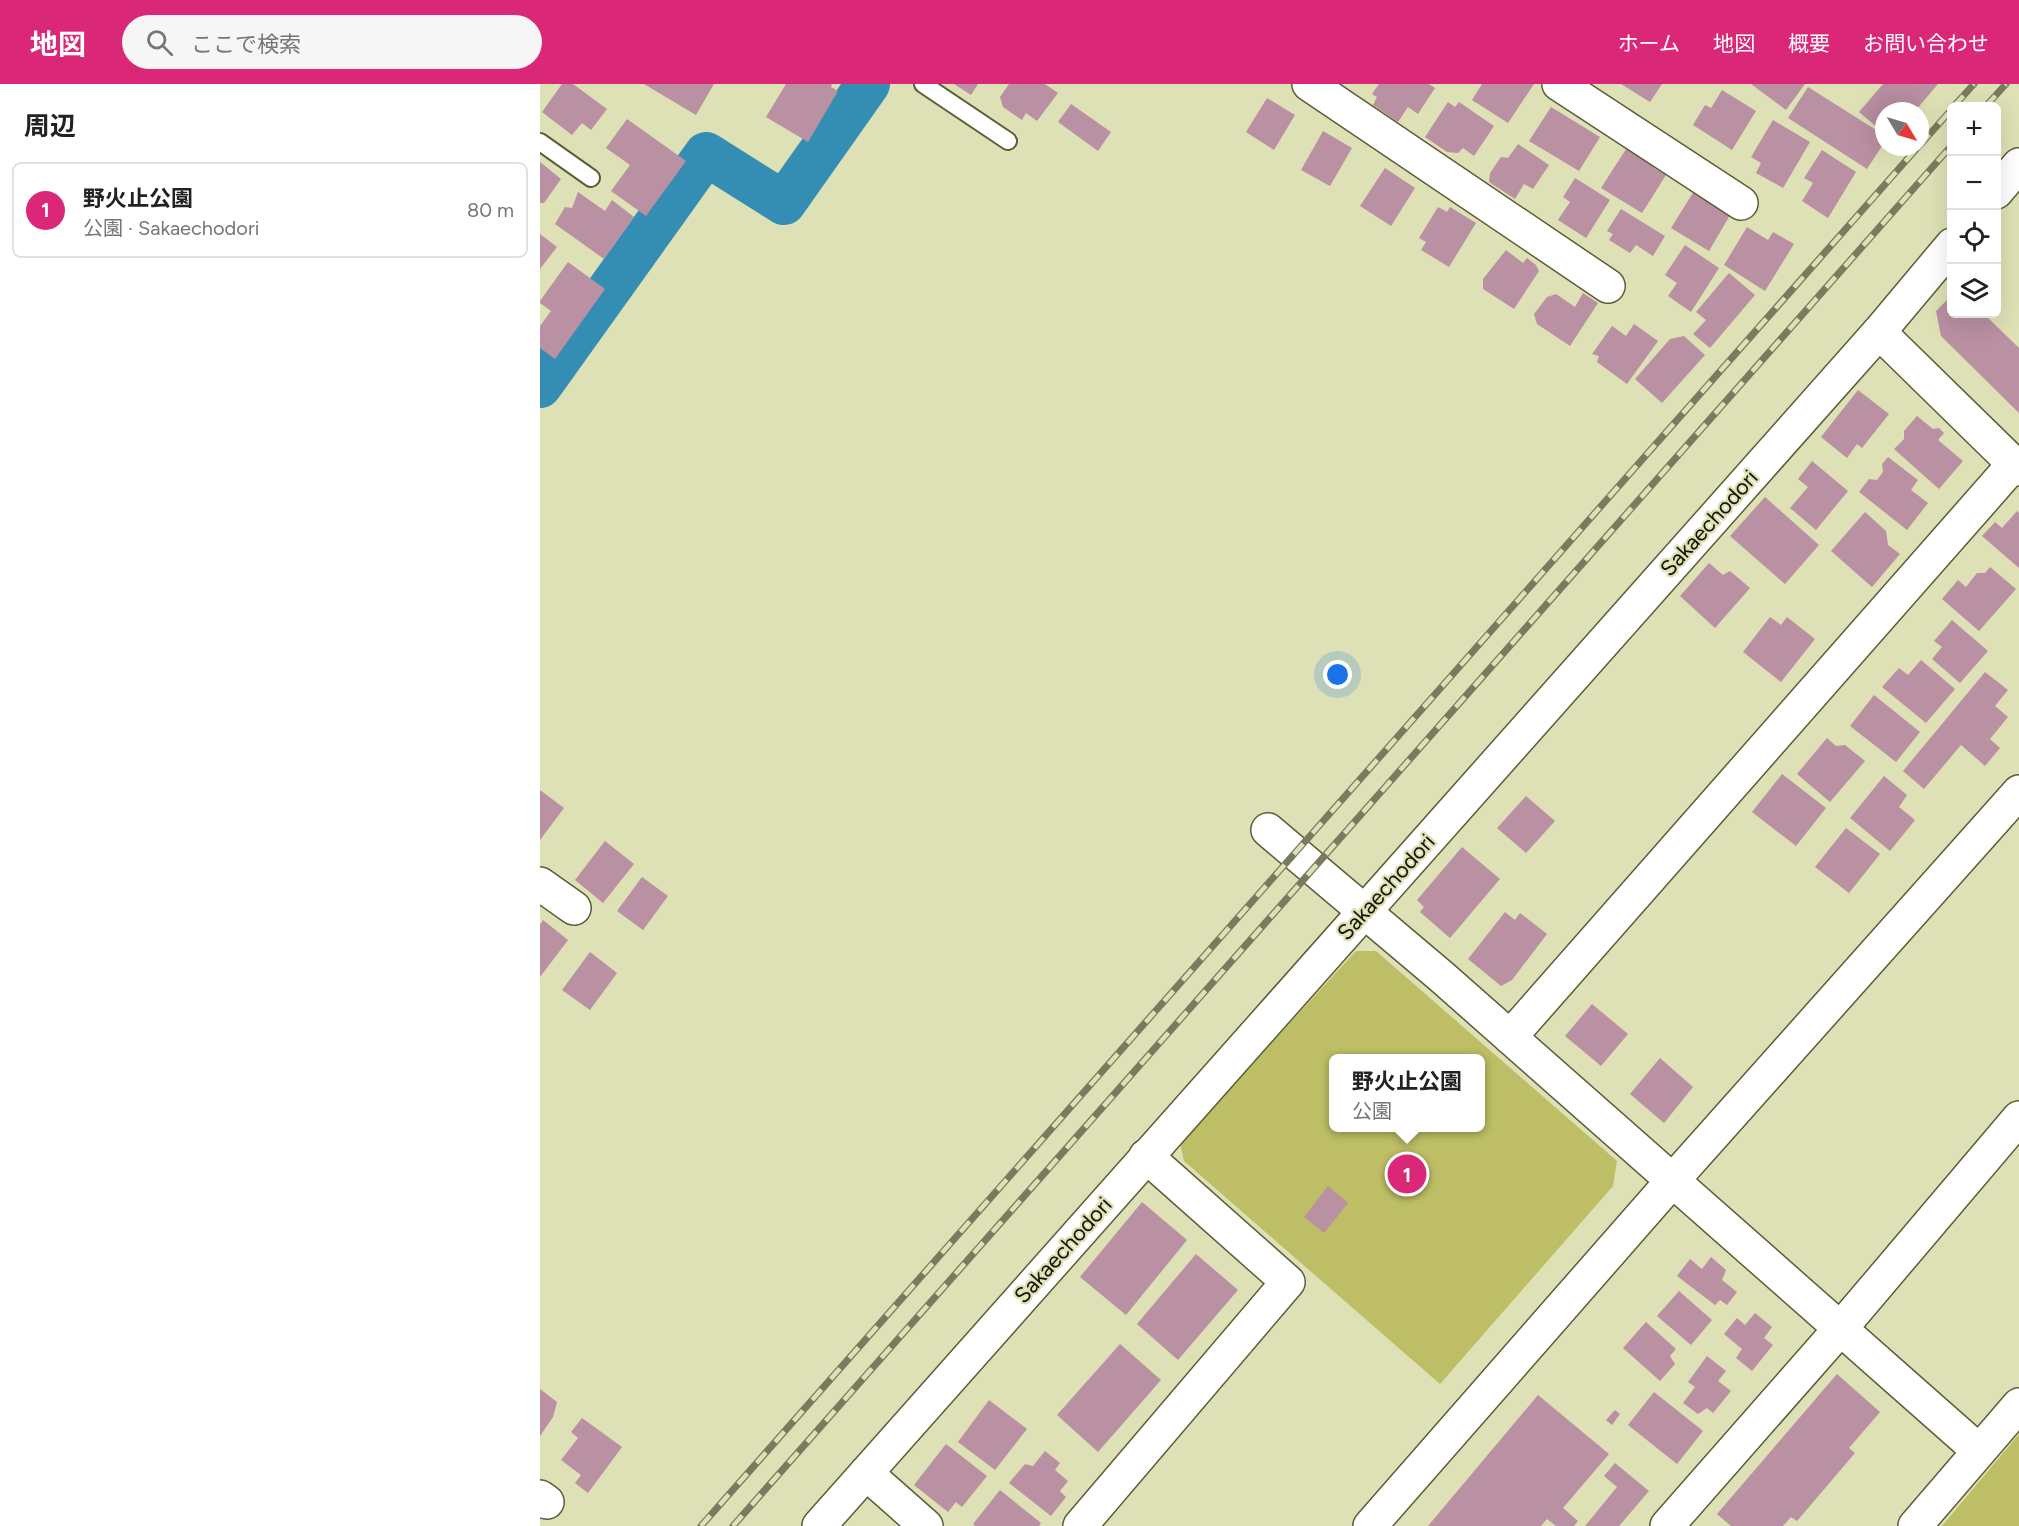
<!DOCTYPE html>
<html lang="ja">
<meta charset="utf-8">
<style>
:root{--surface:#fff;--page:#f6f6f6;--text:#222;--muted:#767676;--line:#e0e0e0;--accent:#db2777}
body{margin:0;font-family:Figtree,"Noto Sans JP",sans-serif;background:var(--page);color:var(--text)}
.controls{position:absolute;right:18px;top:18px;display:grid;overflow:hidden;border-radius:9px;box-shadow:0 6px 24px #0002}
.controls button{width:54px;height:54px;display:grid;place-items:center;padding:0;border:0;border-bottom:2px solid var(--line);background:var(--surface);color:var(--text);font:30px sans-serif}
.compass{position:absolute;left:1335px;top:18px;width:54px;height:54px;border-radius:50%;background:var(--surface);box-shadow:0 6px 24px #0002;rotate:128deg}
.you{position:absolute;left:798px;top:591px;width:21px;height:21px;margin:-15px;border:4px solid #fff;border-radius:50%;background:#1a73e8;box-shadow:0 0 0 9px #1a73e833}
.badge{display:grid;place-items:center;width:39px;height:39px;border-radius:50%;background:var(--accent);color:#fff;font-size:20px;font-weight:700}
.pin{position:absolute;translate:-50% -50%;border:3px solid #fff;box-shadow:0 2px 6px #0006}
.popup{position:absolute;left:789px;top:970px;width:156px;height:78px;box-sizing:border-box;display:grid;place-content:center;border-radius:9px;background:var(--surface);filter:drop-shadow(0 2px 4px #0005);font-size:20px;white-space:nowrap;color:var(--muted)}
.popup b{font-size:22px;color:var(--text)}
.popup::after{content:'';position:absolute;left:50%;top:100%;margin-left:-12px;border:12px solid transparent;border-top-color:var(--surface)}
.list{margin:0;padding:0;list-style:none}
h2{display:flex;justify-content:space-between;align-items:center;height:78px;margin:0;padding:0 24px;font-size:26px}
h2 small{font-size:20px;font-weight:400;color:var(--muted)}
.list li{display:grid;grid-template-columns:39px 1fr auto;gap:18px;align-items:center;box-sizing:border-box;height:96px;margin:0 12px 12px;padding:0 12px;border:2px solid var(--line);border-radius:9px}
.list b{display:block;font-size:22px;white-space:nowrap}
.list p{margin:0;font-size:20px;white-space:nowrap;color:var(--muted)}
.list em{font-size:20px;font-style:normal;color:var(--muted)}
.icon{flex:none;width:33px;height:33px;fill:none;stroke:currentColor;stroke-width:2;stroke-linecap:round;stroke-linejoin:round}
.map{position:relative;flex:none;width:1479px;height:1442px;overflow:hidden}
header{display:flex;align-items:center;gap:36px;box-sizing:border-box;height:84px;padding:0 30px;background:var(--accent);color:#fff}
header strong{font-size:28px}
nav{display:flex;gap:33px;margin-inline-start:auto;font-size:21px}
.search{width:420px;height:54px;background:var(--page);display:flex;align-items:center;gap:15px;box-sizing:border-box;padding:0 21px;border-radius:33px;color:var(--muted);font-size:22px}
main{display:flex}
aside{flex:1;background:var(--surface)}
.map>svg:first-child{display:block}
.green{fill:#bdbe65;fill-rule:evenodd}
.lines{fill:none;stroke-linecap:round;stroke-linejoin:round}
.canal{stroke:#348eb3;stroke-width:44}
.building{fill:#ba90a3}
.lane-casing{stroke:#5c5d37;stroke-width:20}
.street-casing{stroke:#5c5d37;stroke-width:36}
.secondary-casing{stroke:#5c5d37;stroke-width:36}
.lane{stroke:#fff;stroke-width:16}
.street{stroke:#fff;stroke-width:33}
.secondary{stroke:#fff;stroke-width:33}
.rail-casing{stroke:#7a7b5e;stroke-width:7}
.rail{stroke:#dee0b5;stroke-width:4.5;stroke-dasharray:14;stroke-linecap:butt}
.labels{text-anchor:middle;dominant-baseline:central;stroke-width:4.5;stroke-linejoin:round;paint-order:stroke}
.street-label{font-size:22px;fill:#141405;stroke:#dee0b5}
</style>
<header>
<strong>地図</strong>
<div class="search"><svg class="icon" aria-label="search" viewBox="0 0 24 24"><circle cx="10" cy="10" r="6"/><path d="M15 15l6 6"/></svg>ここで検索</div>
<nav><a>ホーム</a><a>地図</a><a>概要</a><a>お問い合わせ</a></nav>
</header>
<main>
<aside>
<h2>周辺<small></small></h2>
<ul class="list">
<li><span class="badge">1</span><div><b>野火止公園</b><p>公園 · Sakaechodori</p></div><em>80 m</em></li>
</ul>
</aside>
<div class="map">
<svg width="1479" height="1442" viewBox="0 0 1479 1442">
<rect width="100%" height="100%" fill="#dee0b5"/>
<g class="green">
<path d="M816,867h20l241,210 -4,25 -173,198 -256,-223 -4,-19zM794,974h146v70h-146z"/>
<path d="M1479,1350v92h-77z"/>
</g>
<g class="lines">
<path class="canal" d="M0,302l166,-232 78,49 84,-119"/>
</g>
<g class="building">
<path d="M22,0h11l34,25 -16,21 -9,-7 -10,12 -30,-23z"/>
<path d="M104,0h70l-18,31z"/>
<path d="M246,0h46l-1,3 7,4 -30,51 -42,-25z"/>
<path d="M414,0h24l-7,11z"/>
<path d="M469,0h36l13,9 -21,28 -11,-8 -4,7 -19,-13 -3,-10z"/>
<path d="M839,0h50l6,4 -17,26 -10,-7 -10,15 -25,-17 4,-8 -5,-3z"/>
<path d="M942,0h52l-26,39 -36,-23z"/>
<path d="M1081,0h41l-12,18z"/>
<path d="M1211,0h54l-19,26z"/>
<path d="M1343,0h55l-23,27h-31v22l-25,-21z"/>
<path d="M1268,3l76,48v8l-17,26 -79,-51z"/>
<path d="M1182,6l34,21 -24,39 -39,-25 12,-20 6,3z"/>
<path d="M727,14l28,17 -21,35 -28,-18z"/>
<path d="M908,18l7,5 4,-5 35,24 -20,30 -11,-8 -5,5 -11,-1 -22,-15z"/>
<path d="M531,20l40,28 -13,19 -40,-29z"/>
<path d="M1011,23l49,30 -21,34 -50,-30z"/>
<path d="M87,35l59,42 -40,55 -35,-25 19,-26 -24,-17z"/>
<path d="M1233,36l37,22 -27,46 -27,-15 5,-10 -10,-6z"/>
<path d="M783,47l29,17 -22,38 -29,-16z"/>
<path d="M1090,59l29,18 -5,7 12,7 -24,38 -41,-25z"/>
<path d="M978,60l31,21 -16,24 -9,-5 -9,15 -26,-17 1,-9 11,-16 7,1z"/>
<path d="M1282,66l34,22 -28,46 -26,-17 11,-18 -9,-5z"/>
<path d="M0,78l21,17 -17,24h-4z"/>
<path d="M845,84l30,20 -24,38 -31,-20z"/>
<path d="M1035,94l35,22 -24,38 -28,-18 12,-18 -7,-5z"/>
<path d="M1156,104l37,22 -24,41 -38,-23z"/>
<path d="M38,108l27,19 7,-11 22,17 -30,42 -49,-35 10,-17 7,1z"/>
<path d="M898,123l9,5 3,-5 26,16 -27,44 -28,-17 5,-8 -7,-4z"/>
<path d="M1081,125l44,27 -12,20 -17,-11 -6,8 -21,-13 4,-6 -6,-3z"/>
<path d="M1207,143l21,13 5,-8 21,12 -29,47 -41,-26z"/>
<path d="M0,150l17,13 -17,22z"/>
<path d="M1145,161l34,23 -28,44 -23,-16 9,-13 -12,-8z"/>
<path d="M966,166l17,13 4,-5 9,7 3,6 -25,38 -31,-20v-10z"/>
<path d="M28,178l37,27 -50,70 -15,-11v-22l11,-15 -11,-8v-2z"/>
<path d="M1189,189l26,22 -45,53 -17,-14 13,-14 -10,-8z"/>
<path d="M1043,209l15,10 -28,43 -33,-22 -3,-10 13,-17 9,-3 19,13z"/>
<path d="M1412,211v19h32l35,34v65l-78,-77 -5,-25z"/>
<path d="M1094,240l24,17 -31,43 -30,-22 2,-6 -7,-2 20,-28 14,10z"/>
<path d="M1144,252l21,19 -43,48 -27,-24 35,-40z"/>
<path d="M1318,306l31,24 -27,34 -5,-4 -10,14 -26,-21z"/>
<path d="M1377,332l16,13 6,-1 5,5 -6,7 25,21 -24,28 -45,-40 10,-10v-8z"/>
<path d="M1348,373l30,23 -7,10 17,13 -21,27 -48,-38 10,-13 8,1 6,-8 -1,-8z"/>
<path d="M1272,377l36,30 -32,39 -26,-22 18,-21 -10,-8z"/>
<path d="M1225,413l54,48 -34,39 -55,-48z"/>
<path d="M1477,427l2,2v55l-37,-32 13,-14 7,6z"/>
<path d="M1325,428l21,19 2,14 12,9 -28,33 -41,-36z"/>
<path d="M1169,479l14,12 7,-4 20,17 -35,40 -35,-32z"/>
<path d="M1450,483l26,22 -37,42 -37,-32 16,-19 8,7 11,-14h8z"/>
<path d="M1230,533l11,8 6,-8 28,22 -34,43 -38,-30z"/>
<path d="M1412,536l36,31 -28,32 -28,-24 10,-12 -8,-6z"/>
<path d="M1381,576l34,29 -29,34 -44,-36 17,-19 9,7z"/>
<path d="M1445,588l23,18 -13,16 13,11 -18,22 10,9 -15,18 -24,-21 -37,44 -21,-18z"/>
<path d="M1334,611l46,37 -24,30 -46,-36z"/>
<path d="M1287,654l9,8 9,-1 20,16 -35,41 -33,-28z"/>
<path d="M1242,690l44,34 -30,38 -44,-34z"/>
<path d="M1344,692l23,19 -8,12 16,13 -25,31 -40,-33z"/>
<path d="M0,706l24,18 -24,32z"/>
<path d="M986,712l29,25 -29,32 -29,-25z"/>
<path d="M1306,744l34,26 -31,39 -34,-26z"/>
<path d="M65,757l29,23 -31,39 -28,-23z"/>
<path d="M922,763l38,32 -50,59 -30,-26 4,-5 -7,-7z"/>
<path d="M102,793l26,19 -25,34 -26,-19z"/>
<path d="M965,828l10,8 5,-7 27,21 -35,46 -11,6 -33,-27z"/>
<path d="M3,836l25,20 -28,37v-52z"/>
<path d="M50,868l27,21 -27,37 -28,-20z"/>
<path d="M1052,920l36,30 -27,32 -36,-30z"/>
<path d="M1120,974l33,29 -29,36 -34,-29z"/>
<path d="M788,1102l20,17 -24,30 -20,-16z"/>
<path d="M602,1118l45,38 -61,75 -46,-38z"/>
<path d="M656,1170l42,36 -60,70 -41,-36z"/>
<path d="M1171,1173l15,13 -4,10 15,12 -10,13 -7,-5 -5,5 -38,-29 13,-17 12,10z"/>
<path d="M1139,1207l33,29 -21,25 -34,-29z"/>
<path d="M1215,1229l17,14 -8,11 9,7 -21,26 -16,-13 6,-9 -18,-15 13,-16 8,7z"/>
<path d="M1106,1238l30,27 -6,7 5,8 -15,17 -37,-33z"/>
<path d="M580,1260l41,36 -63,72 -41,-37z"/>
<path d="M1167,1272l19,15 -8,10 13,10 -18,22 -6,-5 -9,6 -15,-11 12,-16 -7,-5z"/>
<path d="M1297,1290l43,38 -31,36 6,5 -58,68 -6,-4 -8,9h-52l-14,-12z"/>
<path d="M0,1305l17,13 -4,15 -13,19z"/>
<path d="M1114,1308l49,39 -26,33 -49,-39z"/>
<path d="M998,1311l71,59 -46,54 15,13 -4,5h-18l-9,-7 -6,7h-113z"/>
<path d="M449,1316l38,29 -32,41 -37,-28z"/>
<path d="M1075,1326l5,4 -8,11 -6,-5z"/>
<path d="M42,1334l40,29 -34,46 -13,-10 6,-8 -20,-15 17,-22 -7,-6z"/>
<path d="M406,1360l41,32 -25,31 -6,-5 -8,10 -34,-27z"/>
<path d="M505,1367l15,12 -5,7 13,11 -8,10 6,6 -15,19 -42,-33 16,-19 8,2z"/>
<path d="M1075,1379l34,28 -30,35h-34l32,-39 -13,-11z"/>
<path d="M460,1406l41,33 -2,3h-64l-2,-2z"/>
</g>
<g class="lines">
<defs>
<g id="lane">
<path d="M383,0l85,57"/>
<path d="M0,58l51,36"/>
</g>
<g id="street">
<path d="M769,0l299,202"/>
<path d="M1019,0l182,119"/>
<path d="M1456,108l23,-27"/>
<path d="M1339,248l140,137"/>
<path d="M728,746l174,147 537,474"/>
<path d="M0,800l34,24"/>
<path d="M970,953l504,-573"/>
<path d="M326,1389l60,53"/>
<path d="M0,1413l7,5"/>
<path d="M279,1442l1060,-1194 73,-87"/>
<path d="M540,1442l208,-244 -142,-126"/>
<path d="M1127,1442l173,-197 179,-211"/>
<path d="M1375,1442l104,-121"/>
</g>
<path id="secondary" d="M830,1442l303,-346 346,-388"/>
</defs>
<use href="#lane" class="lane-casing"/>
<use href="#street" class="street-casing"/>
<use href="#secondary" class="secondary-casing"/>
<use href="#lane" class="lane"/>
<use href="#street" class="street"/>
<use href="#secondary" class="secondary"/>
<defs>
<g id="rail">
<path d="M1414,22l20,-22"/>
<path d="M1446,22l20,-22"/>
<path d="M1380,61l32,-36"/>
<path d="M161,1442l1217,-1379"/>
<path d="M193,1442l1219,-1381"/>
</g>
</defs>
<use href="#rail" class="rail-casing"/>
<use href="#rail" class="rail"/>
</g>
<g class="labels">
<g class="street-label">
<text transform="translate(1169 439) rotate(-48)">Sakaechodori</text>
<text transform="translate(846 803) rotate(-48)">Sakaechodori</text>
<text transform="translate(523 1166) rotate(-48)">Sakaechodori</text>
</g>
</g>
</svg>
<div class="controls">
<button>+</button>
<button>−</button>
<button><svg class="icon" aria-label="locate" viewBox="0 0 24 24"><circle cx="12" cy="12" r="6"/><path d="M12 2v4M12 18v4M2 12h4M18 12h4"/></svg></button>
<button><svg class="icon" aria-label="layers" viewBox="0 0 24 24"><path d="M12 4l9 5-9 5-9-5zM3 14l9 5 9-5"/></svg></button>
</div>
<svg class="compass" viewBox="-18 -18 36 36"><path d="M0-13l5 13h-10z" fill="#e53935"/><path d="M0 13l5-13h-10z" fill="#767676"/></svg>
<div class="you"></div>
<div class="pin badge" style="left:867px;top:1090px">1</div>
<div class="popup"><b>野火止公園</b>公園</div>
</div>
</main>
